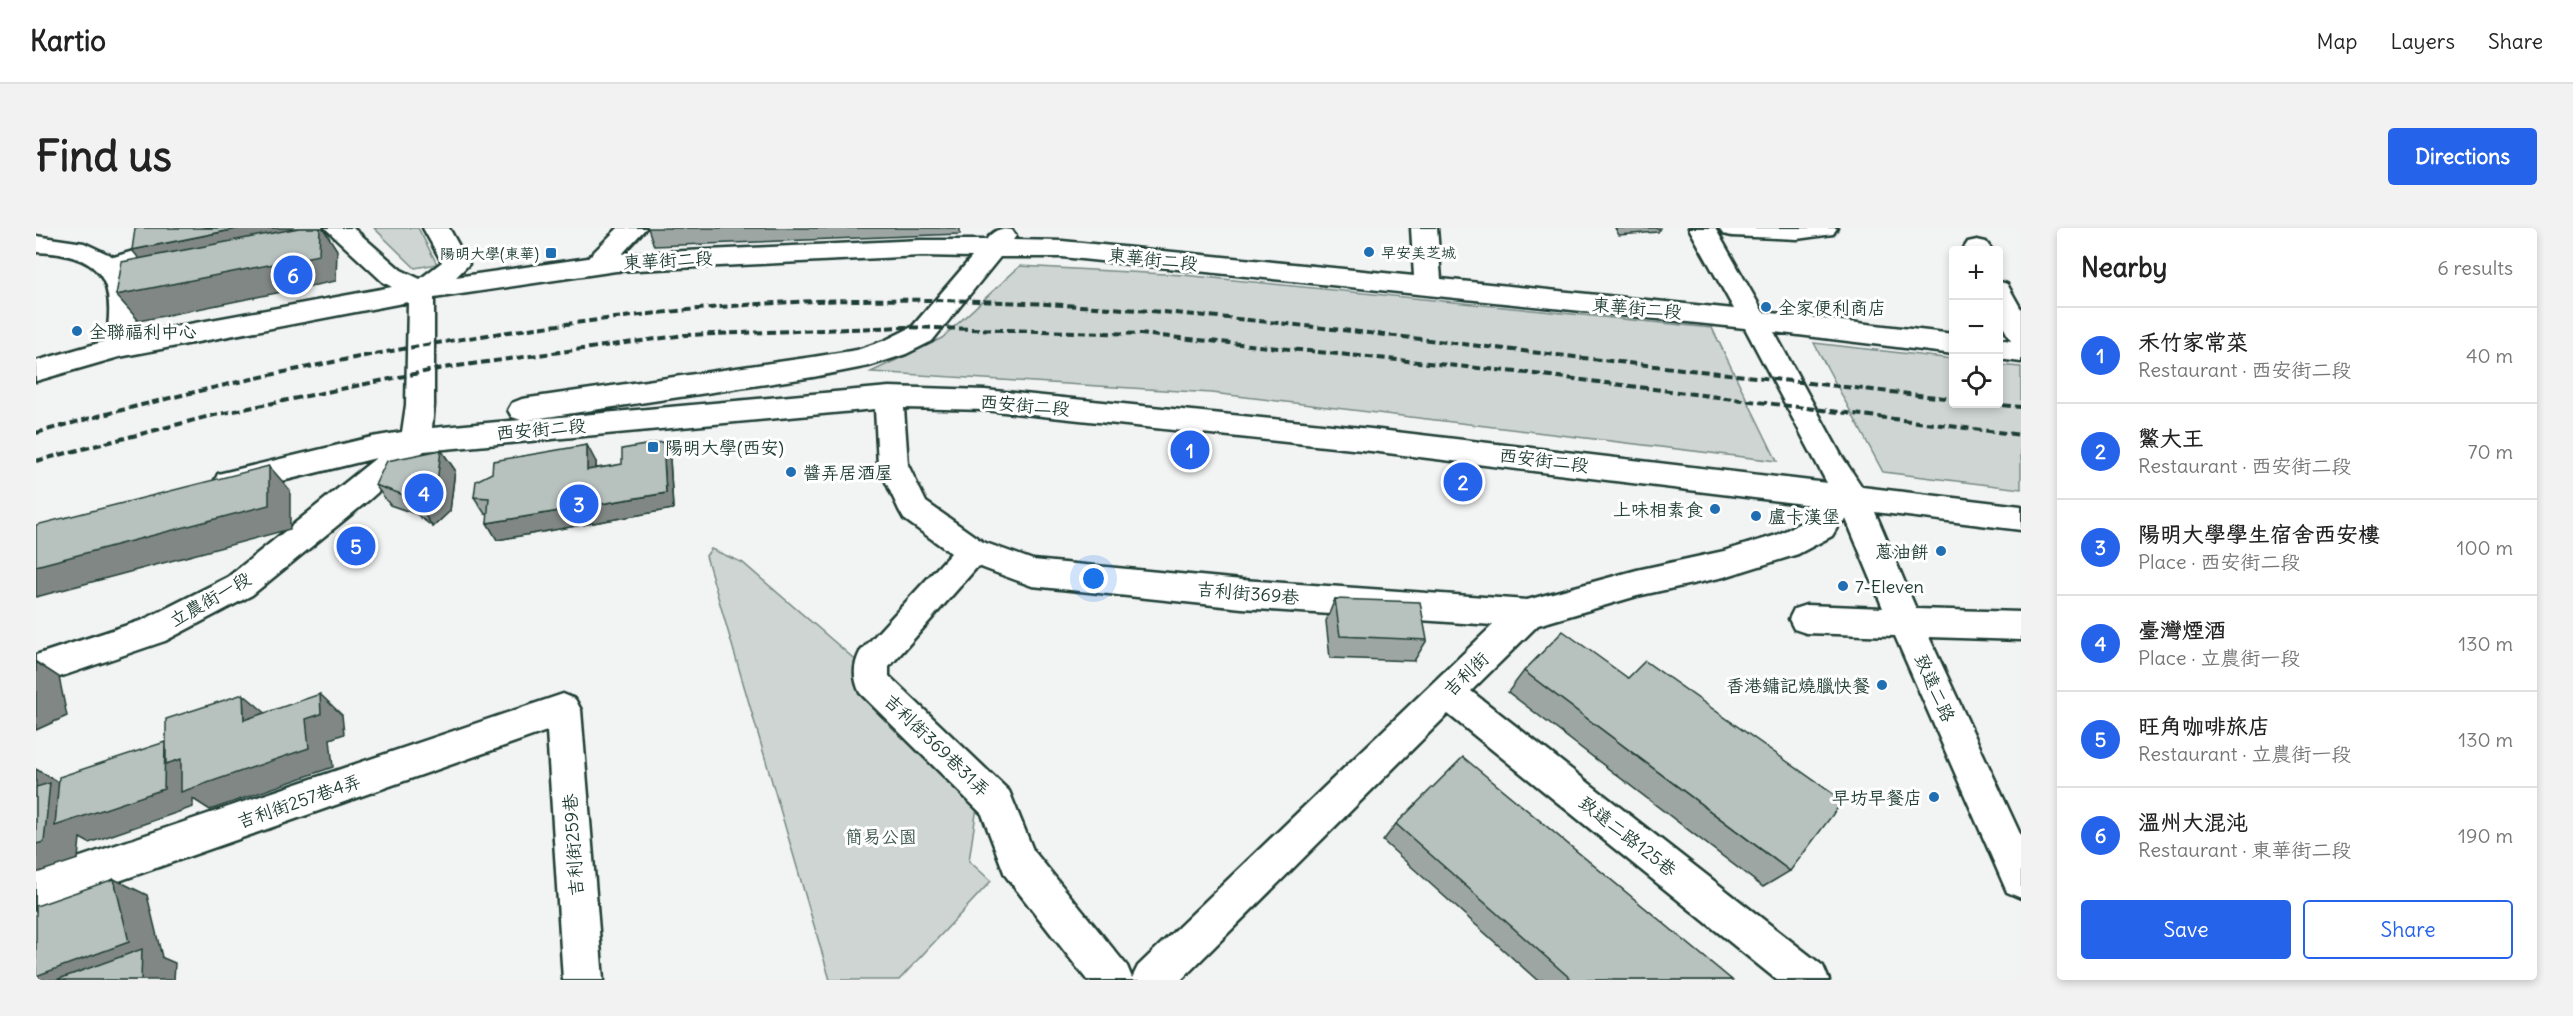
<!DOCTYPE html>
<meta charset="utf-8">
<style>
:root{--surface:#fff;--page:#f2f2f2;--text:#222;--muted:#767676;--line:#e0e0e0;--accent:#2563eb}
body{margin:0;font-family:Delius,"LXGW WenKai TC",sans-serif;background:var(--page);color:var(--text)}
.controls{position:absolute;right:18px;top:18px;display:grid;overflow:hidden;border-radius:6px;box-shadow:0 3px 9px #0003}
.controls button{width:54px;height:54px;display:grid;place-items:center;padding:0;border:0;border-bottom:2px solid var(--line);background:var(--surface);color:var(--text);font:30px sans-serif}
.you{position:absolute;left:1058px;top:351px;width:21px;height:21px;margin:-15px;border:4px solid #fff;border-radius:50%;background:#1a73e8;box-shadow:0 0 0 9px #1a73e833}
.badge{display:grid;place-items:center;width:39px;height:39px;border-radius:50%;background:var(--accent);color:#fff;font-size:20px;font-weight:700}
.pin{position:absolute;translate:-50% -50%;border:3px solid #fff;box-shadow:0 2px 6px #0006}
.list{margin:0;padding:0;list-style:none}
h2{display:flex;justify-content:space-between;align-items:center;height:78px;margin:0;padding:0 24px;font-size:26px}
h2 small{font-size:20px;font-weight:400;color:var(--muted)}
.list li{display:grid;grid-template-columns:39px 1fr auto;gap:18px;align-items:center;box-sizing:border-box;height:96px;padding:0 24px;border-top:2px solid var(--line)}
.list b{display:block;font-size:22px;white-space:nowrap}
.list p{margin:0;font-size:20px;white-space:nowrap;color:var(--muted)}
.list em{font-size:20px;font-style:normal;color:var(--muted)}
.actions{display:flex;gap:12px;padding:18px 24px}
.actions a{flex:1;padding:14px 0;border:2px solid var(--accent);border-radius:6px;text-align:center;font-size:21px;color:var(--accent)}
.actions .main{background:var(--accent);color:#fff}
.icon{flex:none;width:33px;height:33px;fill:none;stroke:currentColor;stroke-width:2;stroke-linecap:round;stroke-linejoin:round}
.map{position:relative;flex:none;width:1985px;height:752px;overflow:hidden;border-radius:6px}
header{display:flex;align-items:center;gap:36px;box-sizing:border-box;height:84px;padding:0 30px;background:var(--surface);border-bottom:2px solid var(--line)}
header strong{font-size:28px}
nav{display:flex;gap:33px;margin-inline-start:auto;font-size:21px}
.intro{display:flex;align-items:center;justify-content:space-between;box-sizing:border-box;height:144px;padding:0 36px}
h1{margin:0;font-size:42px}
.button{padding:15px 27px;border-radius:6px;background:var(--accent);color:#fff;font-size:21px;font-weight:700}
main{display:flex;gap:36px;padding:0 36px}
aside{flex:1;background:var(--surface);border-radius:6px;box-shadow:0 3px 9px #0003}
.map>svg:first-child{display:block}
.green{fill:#ced5d3;stroke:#768984;stroke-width:1.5}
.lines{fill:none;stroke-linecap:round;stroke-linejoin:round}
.minor-casing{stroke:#1f3d34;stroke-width:5}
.minor{fill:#fff;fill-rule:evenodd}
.rail{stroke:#1f3d34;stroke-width:4;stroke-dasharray:8 4;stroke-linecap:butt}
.wall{fill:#9da6a3;stroke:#1f3d34;stroke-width:1.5}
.shaded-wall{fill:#808784;stroke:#1f3d34;stroke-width:1.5}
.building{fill:#b7c1bd;stroke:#1f3d34;stroke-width:1.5}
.poi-dot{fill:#1f6fb2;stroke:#fff;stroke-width:2}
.labels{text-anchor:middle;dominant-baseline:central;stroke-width:6;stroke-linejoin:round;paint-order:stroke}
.far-poi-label{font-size:15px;fill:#1f3d34;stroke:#fff;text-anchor:start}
.street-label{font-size:18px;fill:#1f3d34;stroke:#fff}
.poi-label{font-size:18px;fill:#1f3d34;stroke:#fff;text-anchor:start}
.park-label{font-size:18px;fill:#425b54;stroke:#fff}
</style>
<header>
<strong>Kartio</strong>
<nav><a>Map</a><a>Layers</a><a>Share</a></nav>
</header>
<div class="intro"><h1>Find us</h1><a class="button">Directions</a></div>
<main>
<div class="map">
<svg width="1985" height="752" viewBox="0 0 1985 752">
<rect width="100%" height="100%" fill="#f2f3f3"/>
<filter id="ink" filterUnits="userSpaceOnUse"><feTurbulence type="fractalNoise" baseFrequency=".0167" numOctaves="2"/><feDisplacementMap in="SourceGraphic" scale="12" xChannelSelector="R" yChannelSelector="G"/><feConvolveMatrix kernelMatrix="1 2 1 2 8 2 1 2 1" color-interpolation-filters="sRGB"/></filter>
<g filter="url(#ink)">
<g class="green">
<path d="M338,0h44l19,36 -22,4z"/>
<path d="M984,38l163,9 529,53 65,133 -565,-68 -341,-21 71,-34z"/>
<path d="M1778,115l139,16 1,45h44l1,-39 22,2v122l-138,-17z"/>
<path d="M675,321l32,14 117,101 117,143 -8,54 22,20 -92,99h-69l-124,-424z"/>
</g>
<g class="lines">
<defs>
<g id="minor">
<path d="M172,0h40l-4,6 -118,37c11,19 12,42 9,63l257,-47 -9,-5 -58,-54h28l48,42 19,9 22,-17 -19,-34h26l20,36 -13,13 132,-19 30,-30h28l-24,26 299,-14h65c8,-10 13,-12 26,-10l4,6 -3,4 49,1 352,35 -3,-48h26l4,51 293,30 -45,-81h26l48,84 191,22v20l-180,-22 67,123 21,32 159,19v24l-146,-18 41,97 105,3v28l-92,-3 92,199v62l-14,-6 -112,-256 -89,-3 -12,-4 -5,-10 5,-10 12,-4 77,3 -37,-89 -8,7 -6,10 -34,18 -74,23 -87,19 -99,29 -67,66 352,275 6,14h-52l-329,-266 -267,266h-94l-82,-105 -23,-61 -122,-121c-7,-15 -7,-27 0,-41l91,-99 -47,-34 -5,-9 -21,-45 -3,-56 -451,42 -54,48 -118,96 -87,46 -129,44v-30l107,-35 85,-43 148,-119 -147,36 -11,-4 -4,-8 4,-8 154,-37 30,-5 4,-27 2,-103 -289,55 -83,24v-20l70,-20c11,-62 -5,-87 -70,-89v-16l48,7 30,14zM885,28l51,1 -60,70 -26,13 -29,10 -44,7 -291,42 -10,4 -4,7 4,7 9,3 -89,8 2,-23v-107l182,-27zM964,29h62l683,71 82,155 -456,-54 -386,-39 -96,-3 -362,33 286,-43 56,-11 37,-12 26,-13zM868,180l81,2 386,41 448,55 -9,12 -33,17 -53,16 -87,19 -110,30 -285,-20 -209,-20 -50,-18 -57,-40 -18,-37zM942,338l54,20 210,22 251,17 -355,341 -6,12 -5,-12 -94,-116 -24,-59 -120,-115v-9z"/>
<path d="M1683,0h118l-4,6 -36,5 -65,-3 -9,-2z"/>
<path d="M1941,12l9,2 6,8h-26l-2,-2 4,-6z"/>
<path d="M1962,53l9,3 14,25v53l-23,-3v-20l13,2 -13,-24z"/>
<path d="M527,466l12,5 6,11 22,270h-40l-16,-249 -511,179v-38z"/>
</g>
</defs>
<use href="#minor" class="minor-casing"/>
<use href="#minor" class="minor"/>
<g class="rail">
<path d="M1955,176l30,3"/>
<path d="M0,205c172,-48 346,-85 523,-108 100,-13 200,-24 301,-25 205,-3 408,21 611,45 161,19 322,36 483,54"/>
<path d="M0,233l174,-45 233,-48 242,-33 220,-8 235,7 387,39 494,62"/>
</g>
</g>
<g class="wall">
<path d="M612,0h312v6l-306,12z"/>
<path d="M1579,0h45l-2,4 -39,3z"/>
<path d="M405,222l14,20 -5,41 -17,16 -17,-13 -26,-9 -15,-20z"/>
<path d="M634,231l3,50 -176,31 -10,-26h-2l-11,-17 122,-35v6z"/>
<path d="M1299,371l92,41 -13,21 -84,-3 -4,-37z"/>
<path d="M1488,443l266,200 -27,16 -255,-195z"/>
<path d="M1360,596l336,156h-195l-154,-139z"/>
</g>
<g class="shaded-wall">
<path d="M206,0h77l-166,48 -21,-26z"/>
<path d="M284,0h3l14,22 -1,31 -197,40 -23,-26z"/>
<path d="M627,214l7,17 3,50 -176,31 -10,-17 179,-30z"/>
<path d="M551,217l9,17v24l-9,-16z"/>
<path d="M405,222l14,20 -5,41 -17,16 -14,-20z"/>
<path d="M233,238l21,24v39l-254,68v-31z"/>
<path d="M0,434l23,15 8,39 -31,14z"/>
<path d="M207,466l25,21 -24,5z"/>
<path d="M284,466l22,21 2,19 -14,5 3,28 -123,43 -17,-11v8l-104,36 -9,-5 -2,21 -42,14v-104l29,17 100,-44 28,19 113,-42z"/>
<path d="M78,651l33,16 15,62h-1l14,6 -1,17h-138v-4z"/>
</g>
<g class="building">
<path d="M103,0h102l-109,22 3,-21z"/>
<path d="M263,0h21l-1,27 -203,40 6,-33z"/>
<path d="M627,214l3,51 -179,30 2,-25 -15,-1 2,-16 16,-8 1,-12 94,-16v25l35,-6v-15z"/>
<path d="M405,222l-5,41 -17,16 -18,-13 -26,-9 12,-24z"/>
<path d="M233,238v39l-233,61v-41z"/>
<path d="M1299,371l85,3 7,38 -87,-4z"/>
<path d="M1527,403l65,47 17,-17 198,140 -53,70 -266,-200z"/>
<path d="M207,466l1,26 76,-26 1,20 -15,5 3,29 -128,44v-33l-15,5v-45z"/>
<path d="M129,514l-1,47 -109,37 4,-49z"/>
<path d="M1427,529l269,223h-160l-176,-156z"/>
<path d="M14,555l-6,59 -8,2v-57z"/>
<path d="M78,651l15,63 -93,34v-70z"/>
<path d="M106,721l-1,31h-85z"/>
</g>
</g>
<g class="poi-dot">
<circle cx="1333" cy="24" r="6"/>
<rect x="509" y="19" width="12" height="12" rx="3"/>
<circle cx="1730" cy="79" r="6"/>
<circle cx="41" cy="103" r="6"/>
<rect x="611" y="213" width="12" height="12" rx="3"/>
<circle cx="755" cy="244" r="6"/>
<circle cx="1679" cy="281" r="6"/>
<circle cx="1720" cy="288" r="6"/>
<circle cx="1905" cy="323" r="6"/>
<circle cx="1807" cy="358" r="6"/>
<circle cx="1846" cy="457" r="6"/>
<circle cx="1898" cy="569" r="6"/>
</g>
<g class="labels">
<g class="far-poi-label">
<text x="1345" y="24">早安美芝城</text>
<text x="503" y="25" text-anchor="end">陽明大學(東華)</text>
</g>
<g class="street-label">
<text transform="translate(1117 31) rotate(6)">東華街二段</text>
<text transform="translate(632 32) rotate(-3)">東華街二段</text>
<text transform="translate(1601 80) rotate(5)">東華街二段</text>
<text transform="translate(989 177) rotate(5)">西安街二段</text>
<text transform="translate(505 201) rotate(-5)">西安街二段</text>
<text transform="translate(1508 232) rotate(7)">西安街二段</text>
<text transform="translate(1212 365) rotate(5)">吉利街369巷</text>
<text transform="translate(174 371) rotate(-30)">立農街一段</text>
<text transform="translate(1430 446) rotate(-44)">吉利街</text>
<text transform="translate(1899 460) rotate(66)">致遠二路</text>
<text transform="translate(901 517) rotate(44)">吉利街369巷31弄</text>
<text transform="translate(263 573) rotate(-19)">吉利街257巷4弄</text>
<text transform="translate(1592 608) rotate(38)">致遠二路125巷</text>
<text transform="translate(537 617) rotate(-94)">吉利街259巷</text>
</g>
<g class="poi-label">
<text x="1742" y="79">全家便利商店</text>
<text x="53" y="103">全聯福利中心</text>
<text x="629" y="219">陽明大學(西安)</text>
<text x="767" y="244">醬弄居酒屋</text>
<text x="1667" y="281" text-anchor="end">上味相素食</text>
<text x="1732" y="288">盧卡漢堡</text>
<text x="1893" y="323" text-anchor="end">蔥油餅</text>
<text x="1819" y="358">7-Eleven</text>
<text x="1834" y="457" text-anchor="end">香港鏞記燒臘快餐</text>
<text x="1886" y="569" text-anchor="end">早坊早餐店</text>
</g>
<g class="park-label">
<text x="845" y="608">簡易公園</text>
</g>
</g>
</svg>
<div class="controls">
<button>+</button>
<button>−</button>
<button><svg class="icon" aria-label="locate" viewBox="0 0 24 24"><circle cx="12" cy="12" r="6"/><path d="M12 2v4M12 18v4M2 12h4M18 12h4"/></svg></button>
</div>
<div class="you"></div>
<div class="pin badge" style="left:1154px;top:222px">1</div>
<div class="pin badge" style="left:1427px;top:254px">2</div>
<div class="pin badge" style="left:543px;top:276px">3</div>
<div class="pin badge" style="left:388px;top:265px">4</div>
<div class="pin badge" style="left:320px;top:318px">5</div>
<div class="pin badge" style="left:257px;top:47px">6</div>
</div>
<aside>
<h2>Nearby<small>6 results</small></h2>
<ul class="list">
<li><span class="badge">1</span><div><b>禾竹家常菜</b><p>Restaurant · 西安街二段</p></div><em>40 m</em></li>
<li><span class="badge">2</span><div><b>鱉大王</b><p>Restaurant · 西安街二段</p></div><em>70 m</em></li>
<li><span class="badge">3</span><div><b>陽明大學學生宿舍西安樓</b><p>Place · 西安街二段</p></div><em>100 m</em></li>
<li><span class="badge">4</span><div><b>臺灣煙酒</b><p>Place · 立農街一段</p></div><em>130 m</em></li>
<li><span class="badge">5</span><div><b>旺角咖啡旅店</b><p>Restaurant · 立農街一段</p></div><em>130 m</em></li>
<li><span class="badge">6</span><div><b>溫州大混沌</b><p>Restaurant · 東華街二段</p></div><em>190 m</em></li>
</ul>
<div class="actions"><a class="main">Save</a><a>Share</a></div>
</aside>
</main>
